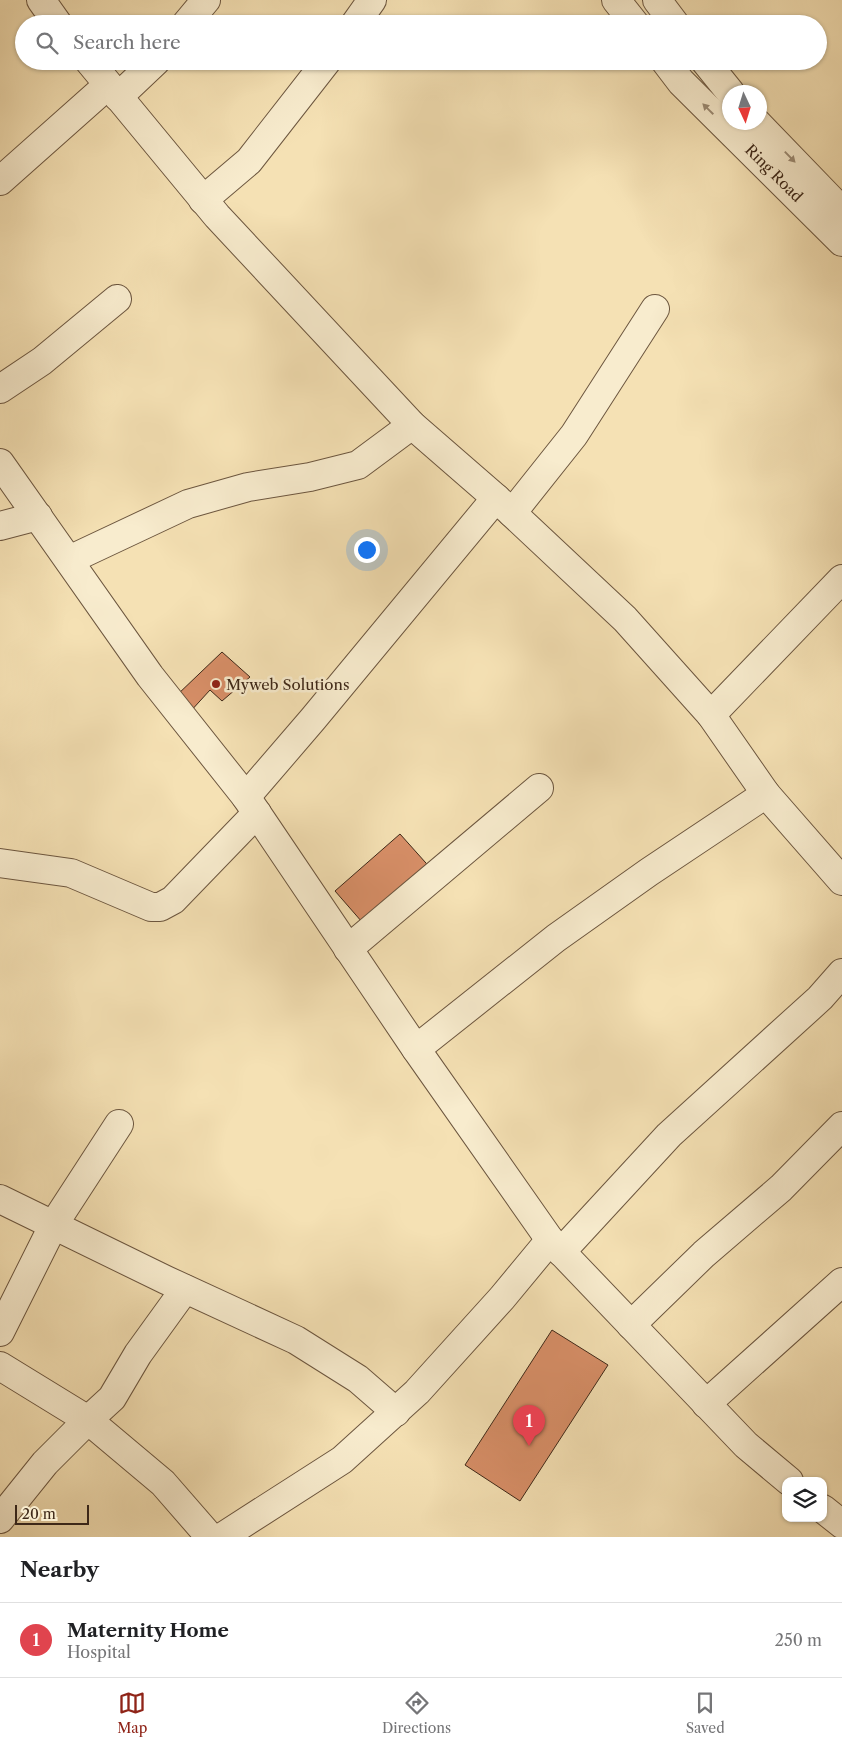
<!DOCTYPE html>
<style>
:root{--surface:#fff;--page:#f2f2f2;--text:#202124;--muted:#757577;--line:#e0e0e0;--accent:#8f2418}
body{margin:0;font-family:"Libre Caslon Text",serif;background:var(--page);color:var(--text)}
.controls{position:absolute;right:15px;bottom:15px;display:grid;overflow:hidden;border-radius:10px;box-shadow:0 1px 4px #0004}
.controls button{width:45px;height:45px;display:grid;place-items:center;padding:0;border:0;border-bottom:1px solid var(--line);background:var(--surface);color:var(--text);font:25px sans-serif}
.compass{position:absolute;left:722px;top:85px;width:45px;height:45px;border-radius:50%;background:var(--surface);box-shadow:0 1px 4px #0004;rotate:176deg}
.scale{position:absolute;left:15px;bottom:12px;width:74px;box-sizing:border-box;padding-left:5px;border:2px solid #3e2818;border-top:0;font-size:14px;line-height:18px;white-space:nowrap;color:#3e2818;-webkit-text-stroke:4px #f8ecce;paint-order:stroke}
.you{position:absolute;left:366px;top:549px;width:18px;height:18px;margin:-12px;border:4px solid #fff;border-radius:50%;background:#1a73e8;box-shadow:0 0 0 8px #1a73e833}
.badge{display:grid;place-items:center;width:32px;height:32px;border-radius:50%;background:var(--accent);color:#fff;font-size:16px;font-weight:700}
.pin{position:absolute;translate:-50% -41px;filter:drop-shadow(0 1px 2px #0008)}
.pin::after{content:'';position:absolute;top:26px;width:18px;height:15px;background:inherit;clip-path:polygon(0 0,100% 0,50% 100%)}
.list{margin:0;padding:0;list-style:none}
h2{display:flex;justify-content:space-between;align-items:center;height:65px;margin:0;padding:0 20px;font-size:21px}
h2 small{font-size:16px;font-weight:400;color:var(--muted)}
.list li{display:grid;grid-template-columns:32px 1fr auto;gap:15px;align-items:center;box-sizing:border-box;height:75px;padding:0 20px;border-top:1px solid var(--line)}
.list b{display:block;font-size:19px;white-space:nowrap}
.list p{margin:0;font-size:16px;white-space:nowrap;color:var(--muted)}
.list em{font-size:16px;font-style:normal;color:var(--muted)}
.icon{flex:none;width:28px;height:28px;fill:none;stroke:currentColor;stroke-width:2;stroke-linecap:round;stroke-linejoin:round}
.map{position:relative;flex:none;width:842px;height:1537px;overflow:hidden}
.search{position:absolute;background:var(--surface);box-shadow:0 1px 4px #0004;left:15px;right:15px;top:15px;height:55px;display:flex;align-items:center;gap:12px;box-sizing:border-box;padding:0 18px;border-radius:28px;color:var(--muted);font-size:19px}
.sheet{height:140px;background:var(--surface)}
nav{display:flex;justify-content:space-around;align-items:center;box-sizing:border-box;height:70px;border-top:1px solid var(--line);background:var(--surface);font-size:14px;color:var(--muted)}
nav a{display:grid;justify-items:center;gap:2px}
nav .on{color:var(--accent)}
.map>svg:first-child{display:block}
.building{fill:#d88f68;stroke:#3e2818}
.lines{fill:none;stroke-linecap:round;stroke-linejoin:round}
.minor-casing{stroke:#6c563f;stroke-width:30}
.minor{stroke:#f8ecce;stroke-width:28}
.oneway{fill:#9b8a73}
.poi-dot{fill:#8f2418;stroke:#f8ecce;stroke-width:2}
.labels{text-anchor:middle;dominant-baseline:central;stroke-width:5;stroke-linejoin:round;paint-order:stroke}
.street-label{font-size:15px;fill:#3e2818;stroke:#f8ecce}
.poi-label{font-size:15px;fill:#3e2818;stroke:#f8ecce;text-anchor:start}
</style>
<div class="map">
<svg width="842" height="1537" viewBox="0 0 842 1537">
<rect width="100%" height="100%" fill="#f5e1b4"/>
<filter id="stains"><feTurbulence type="fractalNoise" baseFrequency=".004" numOctaves="4"/><feColorMatrix values="0 0 0 0 .2 0 0 0 0 .09 0 0 0 0 .02 0 0 0 .5 -.17"/></filter>
<radialGradient id="worn" r=".72"><stop offset=".6" stop-color="#630" stop-opacity="0"/><stop offset="1" stop-color="#630" stop-opacity=".3"/></radialGradient>
<g class="building">
<path d="M222,652l28,25 -28,24 -12,-11 -21,23 -13,-17z"/>
<path d="M400,834l34,38 -65,58 -34,-39z"/>
<path d="M552,1330l56,35 -88,136 -55,-36z"/>
</g>
<g class="lines">
<defs>
<g id="minor">
<path d="M41,0l17,24"/>
<path d="M616,0l19,24"/>
<path d="M657,0l18,24"/>
<path d="M186,24l20,-24"/>
<path d="M355,24l17,-24"/>
<path d="M89,61l128,155 195,209 84,73 129,121 86,96 55,79 76,87"/>
<path d="M665,61l16,21 161,160"/>
<path d="M705,61l25,31"/>
<path d="M118,97l38,-36"/>
<path d="M756,122l86,89"/>
<path d="M0,181l108,-96"/>
<path d="M203,200l46,-39 78,-100"/>
<path d="M0,389l42,-28 75,-62"/>
<path d="M0,463l150,213 96,121 170,252 134,191 196,205 43,36"/>
<path d="M512,513l62,-78 81,-126"/>
<path d="M0,526l38,-10"/>
<path d="M69,560l119,-56 60,-17 62,-10 48,-12 54,-40"/>
<path d="M711,715l131,-136"/>
<path d="M246,797l67,-78 183,-221"/>
<path d="M0,863l71,10 80,34h9l13,-7 84,-87"/>
<path d="M348,949l191,-161"/>
<path d="M416,1049l140,-111 93,-66 117,-78"/>
<path d="M0,1199l166,81 130,60 62,39 38,33"/>
<path d="M561,1252l108,-117 151,-137 22,-25"/>
<path d="M631,1325l73,-71 77,-66 61,-62"/>
<path d="M0,1332l54,-108 65,-100"/>
<path d="M0,1366l88,54 75,63 47,54"/>
<path d="M706,1404l136,-122"/>
<path d="M823,1509l19,15"/>
<path d="M0,1519l45,-56 43,-43 24,-22 26,-44 47,-65"/>
<path d="M222,1537l120,-77 75,-68 85,-94 48,-58"/>
</g>
</defs>
<use href="#minor" class="minor-casing"/>
<use href="#minor" class="minor"/>
</g>
<defs><path id="oneway-solid" d="M-6-.8H1V-3.2L6.5 0L1 3.2V.8H-6Z" transform="scale(1.25)"/></defs>
<g class="oneway">
<use href="#oneway-solid" transform="translate(708 109) rotate(-135)"/>
<use href="#oneway-solid" transform="translate(790 157) rotate(46)"/>
</g>
<circle class="poi-dot" cx="216" cy="684" r="5"/>
<g class="labels">
<g class="street-label">
<text transform="translate(774 173) rotate(45)">Ring Road</text>
</g>
<g class="poi-label">
<text x="226" y="684">Myweb Solutions</text>
</g>
</g>
<rect width="100%" height="100%" filter="url(#stains)"/>
<rect width="100%" height="100%" fill="url(#worn)"/>
</svg>
<div class="controls">
<button><svg class="icon" aria-label="layers" viewBox="0 0 24 24"><path d="M12 4l9 5-9 5-9-5zM3 14l9 5 9-5"/></svg></button>
</div>
<svg class="compass" viewBox="-18 -18 36 36"><path d="M0-13l5 13h-10z" fill="#e53935"/><path d="M0 13l5-13h-10z" fill="#757577"/></svg>
<div class="scale">20 m</div>
<div class="you"></div>
<div class="pin badge" style="left:529px;top:1446px;background:#e0444e">1</div>
<div class="search"><svg class="icon" aria-label="search" viewBox="0 0 24 24"><circle cx="10" cy="10" r="6"/><path d="M15 15l6 6"/></svg>Search here</div>
</div>
<section class="sheet">
<h2>Nearby<small></small></h2>
<ul class="list">
<li><span class="badge" style="background:#e0444e">1</span><div><b>Maternity Home</b><p>Hospital</p></div><em>250 m</em></li>
</ul>
</section>
<nav>
<a class="on"><svg class="icon" aria-label="map" viewBox="0 0 24 24"><path d="M3 6l6-2 6 2 6-2v14l-6 2-6-2-6 2zM9 4v14M15 6v14"/></svg>Map</a>
<a><svg class="icon" aria-label="directions" viewBox="0 0 24 24"><path d="M12 3l9 9-9 9-9-9zM9 14v-3h6M13 9l2 2-2 2"/></svg>Directions</a>
<a><svg class="icon" aria-label="saved" viewBox="0 0 24 24"><path d="M7 4h10v16l-5-4-5 4z"/></svg>Saved</a>
</nav>
